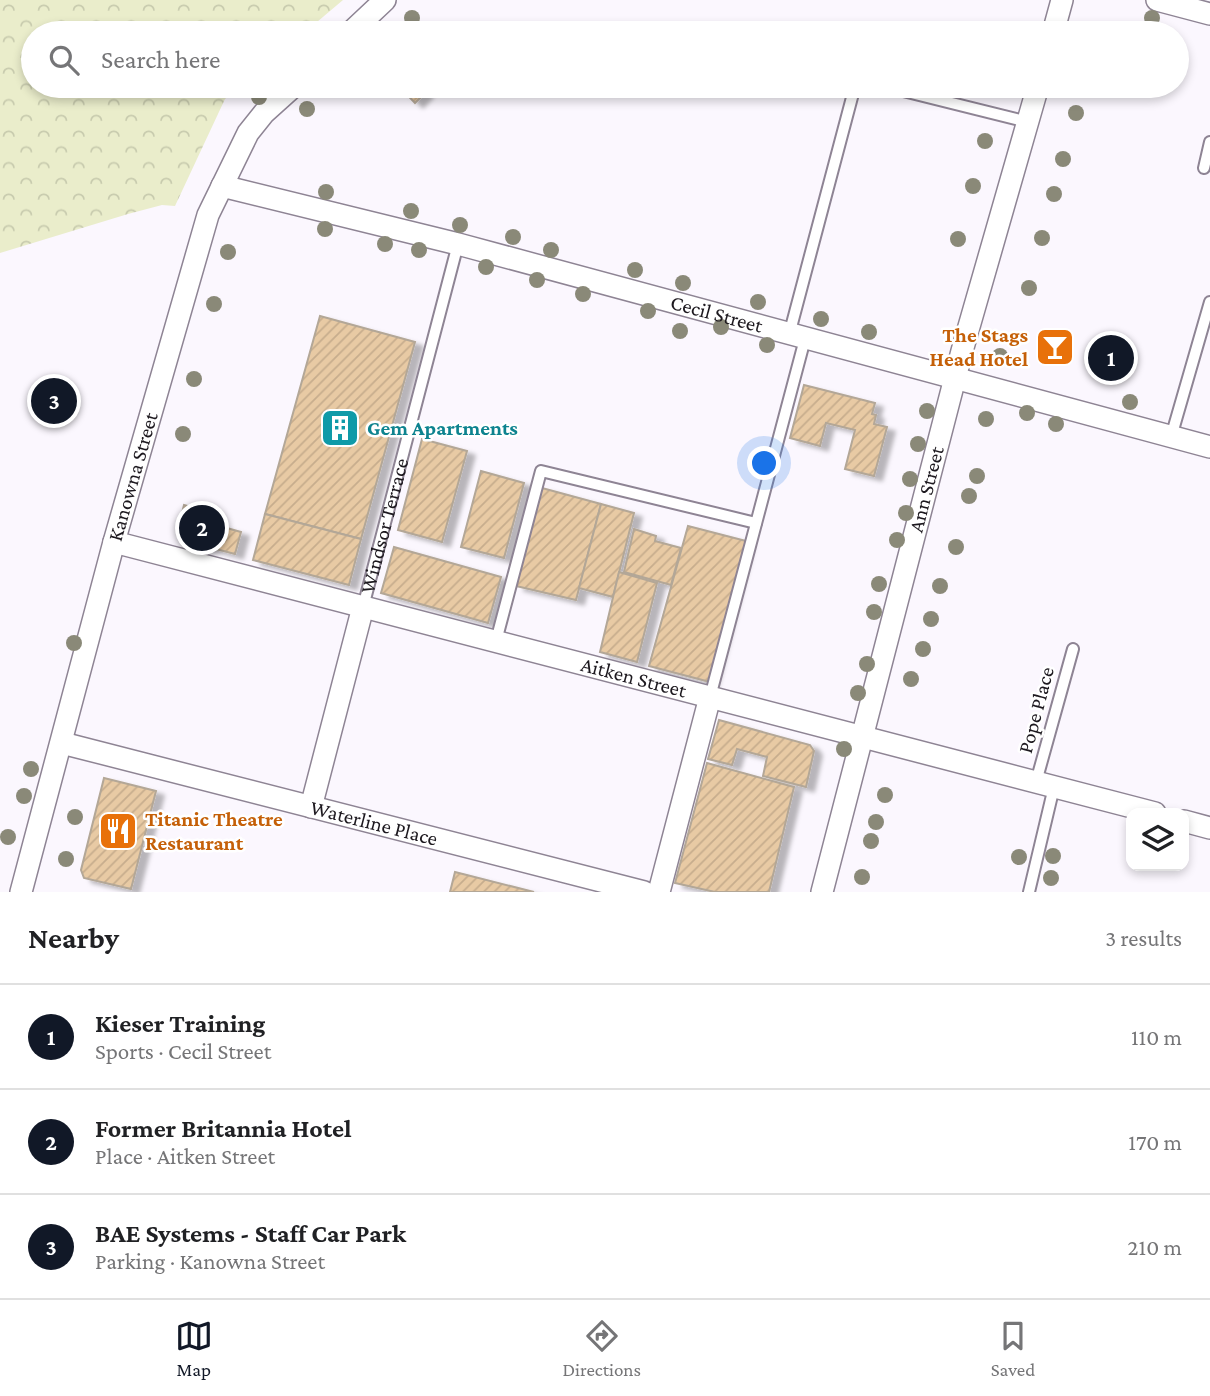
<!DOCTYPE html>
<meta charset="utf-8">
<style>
:root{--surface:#fff;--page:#f2f2f2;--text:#202124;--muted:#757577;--line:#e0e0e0;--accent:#111827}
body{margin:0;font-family:"Crimson Pro",serif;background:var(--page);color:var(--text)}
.controls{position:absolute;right:21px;bottom:21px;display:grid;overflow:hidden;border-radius:14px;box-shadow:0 4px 10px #0003}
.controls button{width:63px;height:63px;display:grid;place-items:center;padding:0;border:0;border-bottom:2px solid var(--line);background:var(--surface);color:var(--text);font:35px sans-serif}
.you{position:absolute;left:765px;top:464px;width:24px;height:24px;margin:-18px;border:5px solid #fff;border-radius:50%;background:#1a73e8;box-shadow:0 0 0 10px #1a73e833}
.badge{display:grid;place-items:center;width:46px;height:46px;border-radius:50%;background:var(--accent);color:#fff;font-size:23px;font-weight:700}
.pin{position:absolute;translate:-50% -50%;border:4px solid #fff;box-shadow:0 2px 7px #0006}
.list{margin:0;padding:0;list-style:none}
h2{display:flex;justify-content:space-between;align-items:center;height:91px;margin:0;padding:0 28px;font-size:30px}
h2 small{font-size:23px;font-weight:400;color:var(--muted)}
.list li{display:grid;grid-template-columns:46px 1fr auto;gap:21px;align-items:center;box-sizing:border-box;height:105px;padding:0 28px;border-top:2px solid var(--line)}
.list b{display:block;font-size:26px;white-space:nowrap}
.list p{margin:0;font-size:23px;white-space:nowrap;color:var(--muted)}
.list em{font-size:23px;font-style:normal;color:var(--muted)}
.icon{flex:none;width:38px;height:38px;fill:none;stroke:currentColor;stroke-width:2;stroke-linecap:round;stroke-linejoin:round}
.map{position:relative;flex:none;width:1210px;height:892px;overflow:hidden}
.search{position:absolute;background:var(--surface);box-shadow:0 4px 10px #0003;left:21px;right:21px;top:21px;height:77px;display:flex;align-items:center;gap:18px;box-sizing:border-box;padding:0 24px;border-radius:38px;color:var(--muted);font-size:26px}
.sheet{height:406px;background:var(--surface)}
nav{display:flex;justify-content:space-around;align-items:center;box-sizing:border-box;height:98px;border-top:2px solid var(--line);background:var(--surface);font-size:19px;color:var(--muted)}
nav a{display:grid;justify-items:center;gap:4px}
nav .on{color:var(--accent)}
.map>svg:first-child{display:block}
.park{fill:url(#park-crowns)}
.building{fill:url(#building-hatch);stroke:#b3a797;stroke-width:2;filter:url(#shadow)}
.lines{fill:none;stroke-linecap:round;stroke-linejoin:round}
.lane-casing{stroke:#8e8494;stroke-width:14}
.street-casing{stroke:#8e8494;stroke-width:24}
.lane{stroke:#fff;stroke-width:10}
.street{stroke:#fff;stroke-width:21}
.tree{fill:#8a8978}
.labels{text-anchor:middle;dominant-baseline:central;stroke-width:5;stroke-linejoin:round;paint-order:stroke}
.street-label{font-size:21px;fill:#1d191f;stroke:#fff}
.food-label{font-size:21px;font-weight:bold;fill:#c56008;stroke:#fff;text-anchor:end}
.culture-label{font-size:21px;font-weight:bold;fill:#0d838f;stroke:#fff;text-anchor:start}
</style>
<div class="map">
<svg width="1210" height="892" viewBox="0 0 1210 892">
<defs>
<pattern id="park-crowns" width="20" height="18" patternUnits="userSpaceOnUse" patternTransform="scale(1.75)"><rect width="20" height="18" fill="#eaedcb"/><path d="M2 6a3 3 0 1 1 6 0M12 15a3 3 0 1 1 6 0" fill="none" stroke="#c8cbae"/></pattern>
<pattern id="building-hatch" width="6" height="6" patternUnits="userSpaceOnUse" patternTransform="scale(1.75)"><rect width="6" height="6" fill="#e8caa4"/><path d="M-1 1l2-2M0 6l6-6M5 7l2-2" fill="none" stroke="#c7ad8d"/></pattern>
<filter id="shadow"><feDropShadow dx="8" dy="4.5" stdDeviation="2" flood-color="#0004"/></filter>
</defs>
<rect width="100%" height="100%" fill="#fbf7fe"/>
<path class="park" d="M0,0h343l-39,33h-271v53h208l-16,13 -50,107 -13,-1 -34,9 -128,39z"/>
<g class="building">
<path d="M399,86h28l-5,4 3,3 -10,10z"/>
<path d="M320,316l95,26 -54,197 -96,-25z"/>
<path d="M804,385l71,18 -3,11 4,1 -2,9 13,3 -13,49 -29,-7 10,-39 -29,-7 -6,23 -30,-8z"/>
<path d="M422,439l45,12 -25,91 -44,-12z"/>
<path d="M481,471l43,12 -20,75 -43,-11z"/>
<path d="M542,488l59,16 -25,96 -60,-14z"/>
<path d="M601,504l33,9 -21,84 -34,-9z"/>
<path d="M184,505l28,8 -3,10 32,9 -6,22 -54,-14 -4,-6z"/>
<path d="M265,514l96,25 -12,46 -96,-25z"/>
<path d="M688,526l58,15 -36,141 -61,-16z"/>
<path d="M634,529l22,7 -1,5 26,7 -10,37 -47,-13z"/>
<path d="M394,547l107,30 -13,46 -107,-30z"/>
<path d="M619,572l38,11 -20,79 -37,-10z"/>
<path d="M719,720l91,25 4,6 -8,36 -43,-11 4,-19 -30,-8 -5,16 -24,-6z"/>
<path d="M707,763l87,24 -25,105h-54l-40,-9z"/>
<path d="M104,778l52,13 -25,98 -47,-11 -3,-8z"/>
<path d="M455,872l79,20h-84z"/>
</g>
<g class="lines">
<defs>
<g id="lane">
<path d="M883,86l145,36"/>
<path d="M1204,168l6,-26"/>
<path d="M789,335l66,-249"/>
<path d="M1171,437l39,-135"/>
<path id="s1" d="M363,607l95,-363"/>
<path d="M496,641l45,-170 215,52"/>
<path d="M710,697l95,-358"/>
<path d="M1036,782l37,-133"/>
<path d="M1029,892l25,-105"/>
</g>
<g id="street">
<path d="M1157,0l53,14"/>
<path d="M350,33l35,-33"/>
<path d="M1053,33l9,-33"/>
<path id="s2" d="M222,186l236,58 752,203"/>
<path id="s3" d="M114,542l1041,271"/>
<path id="s4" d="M62,743l582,149"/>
<path d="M311,807l52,-200"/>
<path d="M1184,821l26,7"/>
<path id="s5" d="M21,892l93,-350 94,-327 40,-82 16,-20 30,-27"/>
<path d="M659,892l51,-195"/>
<path id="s6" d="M822,892l140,-541 76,-265"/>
</g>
</defs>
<use href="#lane" class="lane-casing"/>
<use href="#street" class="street-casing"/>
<use href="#lane" class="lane"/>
<use href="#street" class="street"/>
</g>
<g class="tree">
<circle cx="412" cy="18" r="8"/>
<circle cx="1152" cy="18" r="8"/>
<circle cx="259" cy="97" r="8"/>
<circle cx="307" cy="109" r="8"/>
<circle cx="1076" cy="113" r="8"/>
<circle cx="985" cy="141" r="8"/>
<circle cx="1063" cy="159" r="8"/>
<circle cx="973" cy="186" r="8"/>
<circle cx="326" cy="192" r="8"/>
<circle cx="1054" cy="194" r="8"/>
<circle cx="411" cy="211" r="8"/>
<circle cx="460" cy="225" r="8"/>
<circle cx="325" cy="229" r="8"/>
<circle cx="513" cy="237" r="8"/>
<circle cx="1042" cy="238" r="8"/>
<circle cx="958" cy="239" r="8"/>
<circle cx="385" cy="244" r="8"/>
<circle cx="419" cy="250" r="8"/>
<circle cx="551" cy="250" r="8"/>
<circle cx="228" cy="252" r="8"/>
<circle cx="486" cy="267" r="8"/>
<circle cx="635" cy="270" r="8"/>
<circle cx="537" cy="280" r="8"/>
<circle cx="683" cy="283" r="8"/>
<circle cx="1029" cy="288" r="8"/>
<circle cx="583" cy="294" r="8"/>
<circle cx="758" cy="302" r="8"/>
<circle cx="214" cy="304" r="8"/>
<circle cx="648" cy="311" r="8"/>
<circle cx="821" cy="319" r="8"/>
<circle cx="721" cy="327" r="8"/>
<circle cx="680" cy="331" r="8"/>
<circle cx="869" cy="332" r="8"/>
<circle cx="767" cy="345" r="8"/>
<circle cx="1000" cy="356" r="8"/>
<circle cx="194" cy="379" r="8"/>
<circle cx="1130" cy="402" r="8"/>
<circle cx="927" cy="411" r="8"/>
<circle cx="1027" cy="413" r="8"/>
<circle cx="986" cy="419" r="8"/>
<circle cx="1056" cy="424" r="8"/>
<circle cx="183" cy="434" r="8"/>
<circle cx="918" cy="444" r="8"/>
<circle cx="977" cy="476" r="8"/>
<circle cx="910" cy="479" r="8"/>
<circle cx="969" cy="496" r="8"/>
<circle cx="906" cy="513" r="8"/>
<circle cx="897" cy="540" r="8"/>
<circle cx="956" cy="547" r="8"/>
<circle cx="879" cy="584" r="8"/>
<circle cx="940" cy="586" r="8"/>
<circle cx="874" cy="612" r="8"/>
<circle cx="931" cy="619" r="8"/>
<circle cx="74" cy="643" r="8"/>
<circle cx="923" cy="649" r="8"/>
<circle cx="867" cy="664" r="8"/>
<circle cx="911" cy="679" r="8"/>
<circle cx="858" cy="693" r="8"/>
<circle cx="844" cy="749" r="8"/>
<circle cx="31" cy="769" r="8"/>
<circle cx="885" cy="795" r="8"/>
<circle cx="24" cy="796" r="8"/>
<circle cx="75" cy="817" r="8"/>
<circle cx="876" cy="822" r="8"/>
<circle cx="8" cy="837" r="8"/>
<circle cx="871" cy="841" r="8"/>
<circle cx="1053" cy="856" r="8"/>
<circle cx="1019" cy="857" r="8"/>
<circle cx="66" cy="859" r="8"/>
<circle cx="862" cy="877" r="8"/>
<circle cx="1051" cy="878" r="8"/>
</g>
<defs>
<symbol id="bar-square" viewBox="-11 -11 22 22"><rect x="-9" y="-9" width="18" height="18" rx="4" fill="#e8710a" stroke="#fff"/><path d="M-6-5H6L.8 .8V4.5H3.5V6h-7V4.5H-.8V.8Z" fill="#fff"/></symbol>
<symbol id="building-square" viewBox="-11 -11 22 22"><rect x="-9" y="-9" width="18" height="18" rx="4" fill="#0f9aa8" stroke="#fff"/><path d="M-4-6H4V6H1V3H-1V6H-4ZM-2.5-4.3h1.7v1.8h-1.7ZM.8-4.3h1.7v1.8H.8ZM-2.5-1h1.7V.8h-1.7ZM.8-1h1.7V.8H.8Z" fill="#fff"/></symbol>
<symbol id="restaurant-square" viewBox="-11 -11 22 22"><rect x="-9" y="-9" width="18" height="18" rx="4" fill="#e8710a" stroke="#fff"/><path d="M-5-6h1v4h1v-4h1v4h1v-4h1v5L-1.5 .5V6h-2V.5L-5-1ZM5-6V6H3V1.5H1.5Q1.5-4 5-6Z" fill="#fff"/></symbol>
</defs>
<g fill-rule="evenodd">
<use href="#bar-square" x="1033" y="325" width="44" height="44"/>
<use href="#building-square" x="318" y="406" width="44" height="44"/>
<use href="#restaurant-square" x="96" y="809" width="44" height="44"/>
</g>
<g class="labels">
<g class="street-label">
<text stroke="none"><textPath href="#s2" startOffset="511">Cecil Street</textPath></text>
<text stroke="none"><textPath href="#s5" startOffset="430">Kanowna Street</textPath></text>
<text stroke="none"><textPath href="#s6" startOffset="416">Ann Street</textPath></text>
<text stroke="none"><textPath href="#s1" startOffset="84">Windsor Terrace</textPath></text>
<text stroke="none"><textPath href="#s3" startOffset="537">Aitken Street</textPath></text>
<text transform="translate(1036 710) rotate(-75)">Pope Place</text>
<text stroke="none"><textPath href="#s4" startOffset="322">Waterline Place</textPath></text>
</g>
<g class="food-label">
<text x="1028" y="335">The Stags<tspan x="1028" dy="24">Head Hotel</tspan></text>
<text x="145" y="819" text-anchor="start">Titanic Theatre<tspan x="145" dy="24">Restaurant</tspan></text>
</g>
<g class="culture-label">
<text x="367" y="428">Gem Apartments</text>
</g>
</g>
</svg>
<div class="controls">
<button><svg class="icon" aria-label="layers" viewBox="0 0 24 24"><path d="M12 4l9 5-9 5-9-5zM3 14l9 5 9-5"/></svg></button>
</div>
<div class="you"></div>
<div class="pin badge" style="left:1111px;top:358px">1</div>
<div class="pin badge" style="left:202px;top:528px">2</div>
<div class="pin badge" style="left:54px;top:401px">3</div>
<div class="search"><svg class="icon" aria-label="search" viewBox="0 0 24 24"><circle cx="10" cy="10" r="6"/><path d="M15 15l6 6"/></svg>Search here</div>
</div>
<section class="sheet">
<h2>Nearby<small>3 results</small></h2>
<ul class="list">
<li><span class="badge">1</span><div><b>Kieser Training</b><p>Sports · Cecil Street</p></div><em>110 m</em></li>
<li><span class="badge">2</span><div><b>Former Britannia Hotel</b><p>Place · Aitken Street</p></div><em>170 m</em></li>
<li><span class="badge">3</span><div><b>BAE Systems - Staff Car Park</b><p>Parking · Kanowna Street</p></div><em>210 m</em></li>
</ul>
</section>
<nav>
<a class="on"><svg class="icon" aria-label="map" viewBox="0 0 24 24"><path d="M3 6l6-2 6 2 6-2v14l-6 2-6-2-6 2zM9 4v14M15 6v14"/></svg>Map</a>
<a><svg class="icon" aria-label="directions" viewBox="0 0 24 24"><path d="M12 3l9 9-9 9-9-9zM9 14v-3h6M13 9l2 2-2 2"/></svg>Directions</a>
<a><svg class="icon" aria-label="saved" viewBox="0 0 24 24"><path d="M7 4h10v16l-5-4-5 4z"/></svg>Saved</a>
</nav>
